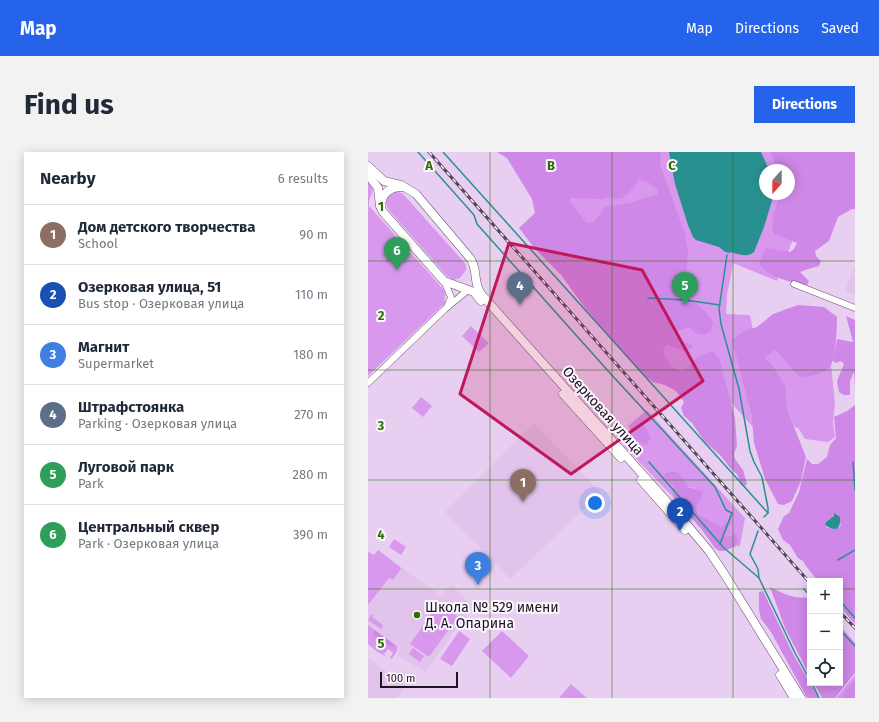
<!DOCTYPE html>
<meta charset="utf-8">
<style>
:root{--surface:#fff;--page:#f2f2f3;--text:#1f2937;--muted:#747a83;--line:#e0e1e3;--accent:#2563eb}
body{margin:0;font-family:"Fira Sans",sans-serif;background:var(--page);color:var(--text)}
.controls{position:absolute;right:12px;bottom:12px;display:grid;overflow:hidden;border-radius:0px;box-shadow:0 2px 10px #0003}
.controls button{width:36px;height:36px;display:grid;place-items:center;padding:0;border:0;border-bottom:1px solid var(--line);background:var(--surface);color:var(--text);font:20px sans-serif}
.compass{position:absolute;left:391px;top:12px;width:36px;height:36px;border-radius:50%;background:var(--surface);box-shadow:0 2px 10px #0003;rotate:201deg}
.scale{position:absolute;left:12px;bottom:10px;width:78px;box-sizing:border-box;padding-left:4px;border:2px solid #1d1421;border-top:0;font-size:11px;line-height:14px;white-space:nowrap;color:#1d1421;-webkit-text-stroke:3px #fdf8ff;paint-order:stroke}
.you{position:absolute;left:227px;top:351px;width:14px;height:14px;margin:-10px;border:3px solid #fff;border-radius:50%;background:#1a73e8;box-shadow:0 0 0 6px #1a73e833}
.badge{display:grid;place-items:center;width:26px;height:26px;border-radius:50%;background:var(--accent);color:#fff;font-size:13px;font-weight:700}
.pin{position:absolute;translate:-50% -33px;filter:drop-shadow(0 1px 2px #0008)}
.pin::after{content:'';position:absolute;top:21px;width:14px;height:12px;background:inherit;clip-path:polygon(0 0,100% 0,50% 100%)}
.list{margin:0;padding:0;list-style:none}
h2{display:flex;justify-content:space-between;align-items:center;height:52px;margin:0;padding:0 16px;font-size:17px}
h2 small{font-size:13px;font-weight:400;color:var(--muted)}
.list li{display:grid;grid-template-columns:26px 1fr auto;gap:12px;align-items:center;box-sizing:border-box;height:60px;padding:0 16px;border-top:1px solid var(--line)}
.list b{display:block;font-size:15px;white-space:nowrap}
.list p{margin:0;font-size:13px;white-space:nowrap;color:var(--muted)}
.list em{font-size:13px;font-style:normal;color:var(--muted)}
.icon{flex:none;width:22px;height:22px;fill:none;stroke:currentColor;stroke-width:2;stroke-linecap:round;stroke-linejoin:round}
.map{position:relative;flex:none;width:487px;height:546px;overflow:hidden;border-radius:0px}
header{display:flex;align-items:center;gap:24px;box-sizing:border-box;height:56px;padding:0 20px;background:var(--accent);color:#fff}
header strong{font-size:19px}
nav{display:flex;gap:22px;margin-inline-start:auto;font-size:14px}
.intro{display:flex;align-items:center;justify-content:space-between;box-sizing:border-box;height:96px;padding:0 24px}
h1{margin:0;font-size:28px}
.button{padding:10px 18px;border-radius:0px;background:var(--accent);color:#fff;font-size:14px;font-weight:700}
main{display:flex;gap:24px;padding:0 24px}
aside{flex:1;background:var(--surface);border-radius:0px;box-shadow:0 2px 10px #0003}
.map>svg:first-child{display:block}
.built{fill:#e1c3ec}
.green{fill:#d798ed;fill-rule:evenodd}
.forest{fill:#cf88e7;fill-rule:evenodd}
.water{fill:#299092}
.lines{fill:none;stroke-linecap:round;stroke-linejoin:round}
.stream{stroke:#299092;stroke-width:1.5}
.minor-casing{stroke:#67516f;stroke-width:7}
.tertiary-casing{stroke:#67516f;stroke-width:9}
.minor{stroke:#fff;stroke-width:6}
.tertiary{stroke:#fff;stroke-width:8}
.rail-casing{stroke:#56485b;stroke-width:3}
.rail{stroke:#fdf8ff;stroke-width:1.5;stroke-dasharray:4.5;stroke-linecap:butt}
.marked{fill:#c2185b;fill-opacity:0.2;stroke:#c2185b;stroke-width:3;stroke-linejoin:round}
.grid{fill:none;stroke:#2e6d00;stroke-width:1;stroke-opacity:0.55}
.poi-dot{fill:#2e6d00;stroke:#fdf8ff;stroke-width:1.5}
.labels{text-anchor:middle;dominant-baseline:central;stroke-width:4;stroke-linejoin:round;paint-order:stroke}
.street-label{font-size:14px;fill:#1d1421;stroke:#fdf8ff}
.poi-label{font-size:14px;fill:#1d1421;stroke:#fdf8ff;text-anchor:start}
.grid-label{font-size:13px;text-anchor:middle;font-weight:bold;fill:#2e6d00;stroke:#fdf8ff;stroke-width:4;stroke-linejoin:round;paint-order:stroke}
</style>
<header>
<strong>Map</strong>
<nav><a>Map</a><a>Directions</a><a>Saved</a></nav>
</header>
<div class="intro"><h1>Find us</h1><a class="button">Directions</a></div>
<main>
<aside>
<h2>Nearby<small>6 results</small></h2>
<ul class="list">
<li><span class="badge" style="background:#8d6e63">1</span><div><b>Дом детского творчества</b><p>School</p></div><em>90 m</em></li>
<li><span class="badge" style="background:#1a4fb4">2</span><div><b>Озерковая улица, 51</b><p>Bus stop · Озерковая улица</p></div><em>110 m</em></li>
<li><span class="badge" style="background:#3f7fe0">3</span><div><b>Магнит</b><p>Supermarket</p></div><em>180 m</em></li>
<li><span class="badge" style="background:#5c6f8a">4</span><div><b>Штрафстоянка</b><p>Parking · Озерковая улица</p></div><em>270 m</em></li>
<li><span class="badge" style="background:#2e9e5b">5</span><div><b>Луговой парк</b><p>Park</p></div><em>280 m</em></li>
<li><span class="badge" style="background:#2e9e5b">6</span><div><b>Центральный сквер</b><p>Park · Озерковая улица</p></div><em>390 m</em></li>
</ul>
</aside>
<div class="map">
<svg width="487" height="546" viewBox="0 0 487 546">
<rect width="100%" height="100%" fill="#e8cff1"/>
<g class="built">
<path d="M487,113v30l-10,-4z"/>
<path d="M166,271l67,70 -91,86 -65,-67z"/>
<path d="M10,398l63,46 9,-10 2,-1 20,21 -46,66 -28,-16v-9l-30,-23v-73l6,4z"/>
<path d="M0,506l38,28 -9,12h-29z"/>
</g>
<g class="green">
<path d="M139,0h319l-49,129 -44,-18 -6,32 -1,19 24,1 27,139 -83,-93 -11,10 -12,-5 -8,-15 2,-6 9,2zM397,18h24v24h-24z"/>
<path d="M0,30c10,11 0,12 1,24l75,84 1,5 -1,6 2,1 -78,74z"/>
<path d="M28,39l7,3 60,67 3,4v5l-6,8 -6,2 -7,-4 -59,-67c-5,-9 0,-14 8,-18z"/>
<path d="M103,174l18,17 -10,9 -17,-16z"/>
<path d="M407,198l24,27 23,-5 9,-8 4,40 -2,18 2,15 -7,5 -23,-3 -6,-10 -5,-3 -7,-17 -1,-22 -21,-29z"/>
<path d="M53,245l11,9 -9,11 -11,-9z"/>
<path d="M279,258l98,108 -5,28h-4l2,-5 -14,-5v-3l5,-6 -1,-8 -3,5 -4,3 -21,-12 -5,-6 7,-18 -37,-12 7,4 2,5 -2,3 2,7 -50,-52 5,-9 2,2 15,6 -7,-23 -9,7 -2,-3z"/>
<path d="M26,387l12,8 -5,8 -12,-8z"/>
<path d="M10,398l22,17 1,2 -8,11 -4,-2 -21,27v-53l6,3z"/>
<path d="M71,451l19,14 -29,40 -19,-13z"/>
<path d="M3,462l2,1 -1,2 11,8 -2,4 -13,-9z"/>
<path d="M0,473l29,21v5l-5,8 -2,-1 3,-5 -5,-4 -4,5 3,3 -11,-6 -8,-7z"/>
<path d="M91,479l11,8 -18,27 -12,-7z"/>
<path d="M134,479l27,25 -18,22 -29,-27z"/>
<path d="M45,496l11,8 -4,6 -11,-8z"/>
<path d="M487,523v23h-19l1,-1z"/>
<path d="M203,532l16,14h-28z"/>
</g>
<g class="forest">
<path d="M129,0h164l-1,12 25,70 3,17 -2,27 -7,2 -5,8 5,12 6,3 7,-3 13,11 8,11 -2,9 -6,4 -9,-2 -7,-6 -14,5c1,10 12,10 19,14l-8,5 -20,-6 -3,6 8,15 12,5 14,-13 15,-7 7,7 11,41 5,19 2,28 -3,8 1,5 8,11 4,14 -2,2 -4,-1 -4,-11 -7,-6 -9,-12 -16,-14 -13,-19 -8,-7 -3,-8 3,-6 -8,-11 -11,-6 -12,-3 -13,-10 -55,-64 -24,-33 -26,-26 -16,-21 16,-15 -3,-14 -25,-41zM271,28l9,2 10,8 -1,5 -13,3 -14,5 -25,4 -11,15 -7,1 -17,-21v-4l31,1 8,-2c16,6 21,-6 30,-17z"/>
<path d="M402,0h85v57h-3l-14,8 -9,24 -14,10 1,5 5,5 -2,5 -14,4 -5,2 9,9 -3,6c-15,-6 -41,-10 -47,-25l7,-14 24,4 4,-3 3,-6 -23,-9c-5,-8 3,-30 6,-40h9v-24h-11z"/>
<path d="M430,153l26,2 13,10c0,10 -1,40 -6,48 -7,9 -21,12 -32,12l-24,-27 -10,8 7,7 14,22 1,22 19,48 -5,24 -9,20 -8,4 -6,-1 -13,-25 -11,-36 -2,-27 -20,-76 10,-8 15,-5 16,-13z"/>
<path d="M478,164l9,4v67l-1,-15 -4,9v14h-6l-5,-3 -2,-11 7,-17 -3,-3 -5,2 -3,-2 4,-22 16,3z"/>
<path d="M487,253v219l-15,-17v-26h-22l-12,-15 -3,-5 -5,-3 -8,-13 -7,-5 -5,-11 6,-13 5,-3 10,-21 8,-33 5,5h6l9,-7 3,-12 6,-7 -2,-21 13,-6zM466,362l7,11c-4,6 -10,3 -15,2v-5l8,-6z"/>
<path d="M271,270l5,2 7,14 -5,7 -15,-6 -3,-4 2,-6z"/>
<path d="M303,319l8,2 9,14 15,4 -1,6 -7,12 5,6 21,12c5,-3 6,-8 12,-11l-1,5 -8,15 6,1 6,-3 2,7 -2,5 -12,5h-5l-4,-3 -13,-18 -28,-32 -2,-7 2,-4c-3,-5 -8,-6 -11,-12z"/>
<path d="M402,435c12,6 26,13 40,10v79l-25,-48z"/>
<path d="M395,439l30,63 26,44h-12l-36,-66 -10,-13 -2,-9v-18z"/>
<path d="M472,474l15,17v30l-20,25h-13l-8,-15h26z"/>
<path d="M6,478l20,14v2l-2,1c-6,-3 -16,-8 -19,-14z"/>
<path d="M487,527v19h-14z"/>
</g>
<g class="water">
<path d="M301,0h92l8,18h-4v24h9l-10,33 -10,25c-7,6 -16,2 -24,0v1l-5,-1 -6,-5 -23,-7 -3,-3 -5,-12 -13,-41z"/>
<path d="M466,361l6,4c1,13 -4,15 -15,8l1,-3 8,-6z"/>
</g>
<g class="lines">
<g class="stream">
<path d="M50,0l56,63 3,9 132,148 106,115 11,23 6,3 -12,31"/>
<path d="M75,0l325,361"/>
<path d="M359,103l-8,54 2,15 18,65 11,62 4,11 8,15 6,31v5l-4,4"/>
<path d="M280,146l37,2 35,5"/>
<path d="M281,310l74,85 36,31"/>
<path d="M485,310l2,28"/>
<path d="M390,379l-8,23 8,15 1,9 36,75 15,27"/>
<path d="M470,408l17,-10"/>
<path d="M436,437l6,7"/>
<path d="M472,449l15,17"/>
<path d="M472,478l15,16"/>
<path d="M444,531l7,15"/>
</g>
<defs>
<g id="minor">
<path d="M76,129l7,16 -4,10"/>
<path d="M426,132l61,24"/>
<path d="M0,231l77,-74 23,-19"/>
</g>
<g id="tertiary">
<path d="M0,14l16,15 17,4 15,9 54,64c9,13 2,22 11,36l197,220 31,37 16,24 76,123"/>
<path d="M0,23l10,13 2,18 3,6 61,69 30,11 7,9"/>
<path d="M13,52c2,-12 10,-17 21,-17"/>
<path d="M195,242l58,64"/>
<path d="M273,328l44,50"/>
<path d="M412,523l14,23"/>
</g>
</defs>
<use href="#minor" class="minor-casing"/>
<use href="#tertiary" class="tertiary-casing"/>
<use href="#minor" class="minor"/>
<use href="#tertiary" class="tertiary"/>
<defs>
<g id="rail">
<path d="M61,0l381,431"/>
<path d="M472,460l15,16"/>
</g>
</defs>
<use href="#rail" class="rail-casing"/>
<use href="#rail" class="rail"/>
</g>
<path class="marked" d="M141,91l133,27 61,111 -132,93 -111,-80z"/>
<path class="grid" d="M122,0v546M244,0v546M365,0v546M0,109h487M0,218h487M0,328h487M0,437h442M472,437h15"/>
<circle class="poi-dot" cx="49" cy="463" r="4"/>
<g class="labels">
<g class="street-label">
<text transform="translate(235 259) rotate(48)">Озерковая улица</text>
</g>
<g class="poi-label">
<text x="57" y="455">Школа № 529 имени<tspan x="57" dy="16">Д. А. Опарина</tspan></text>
</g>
</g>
<g class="grid-label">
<text x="61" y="18">A</text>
<text x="183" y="18">B</text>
<text x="304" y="18">C</text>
<text x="13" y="59">1</text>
<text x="13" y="168">2</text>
<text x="13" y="278">3</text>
<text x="13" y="387">4</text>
<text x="13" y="496">5</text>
</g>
</svg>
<div class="controls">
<button>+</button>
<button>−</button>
<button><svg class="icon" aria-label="locate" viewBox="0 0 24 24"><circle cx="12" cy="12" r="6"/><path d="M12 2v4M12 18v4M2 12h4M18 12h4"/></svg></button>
</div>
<svg class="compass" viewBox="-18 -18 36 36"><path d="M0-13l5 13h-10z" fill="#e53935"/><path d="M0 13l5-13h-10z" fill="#747a83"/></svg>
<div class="scale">100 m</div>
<div class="you"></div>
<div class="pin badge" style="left:155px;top:350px;background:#8d6e63">1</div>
<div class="pin badge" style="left:312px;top:379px;background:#1a4fb4">2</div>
<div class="pin badge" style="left:110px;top:433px;background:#3f7fe0">3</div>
<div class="pin badge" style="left:152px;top:153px;background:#5c6f8a">4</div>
<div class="pin badge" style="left:317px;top:153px;background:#2e9e5b">5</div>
<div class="pin badge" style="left:29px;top:118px;background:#2e9e5b">6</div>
</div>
</main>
